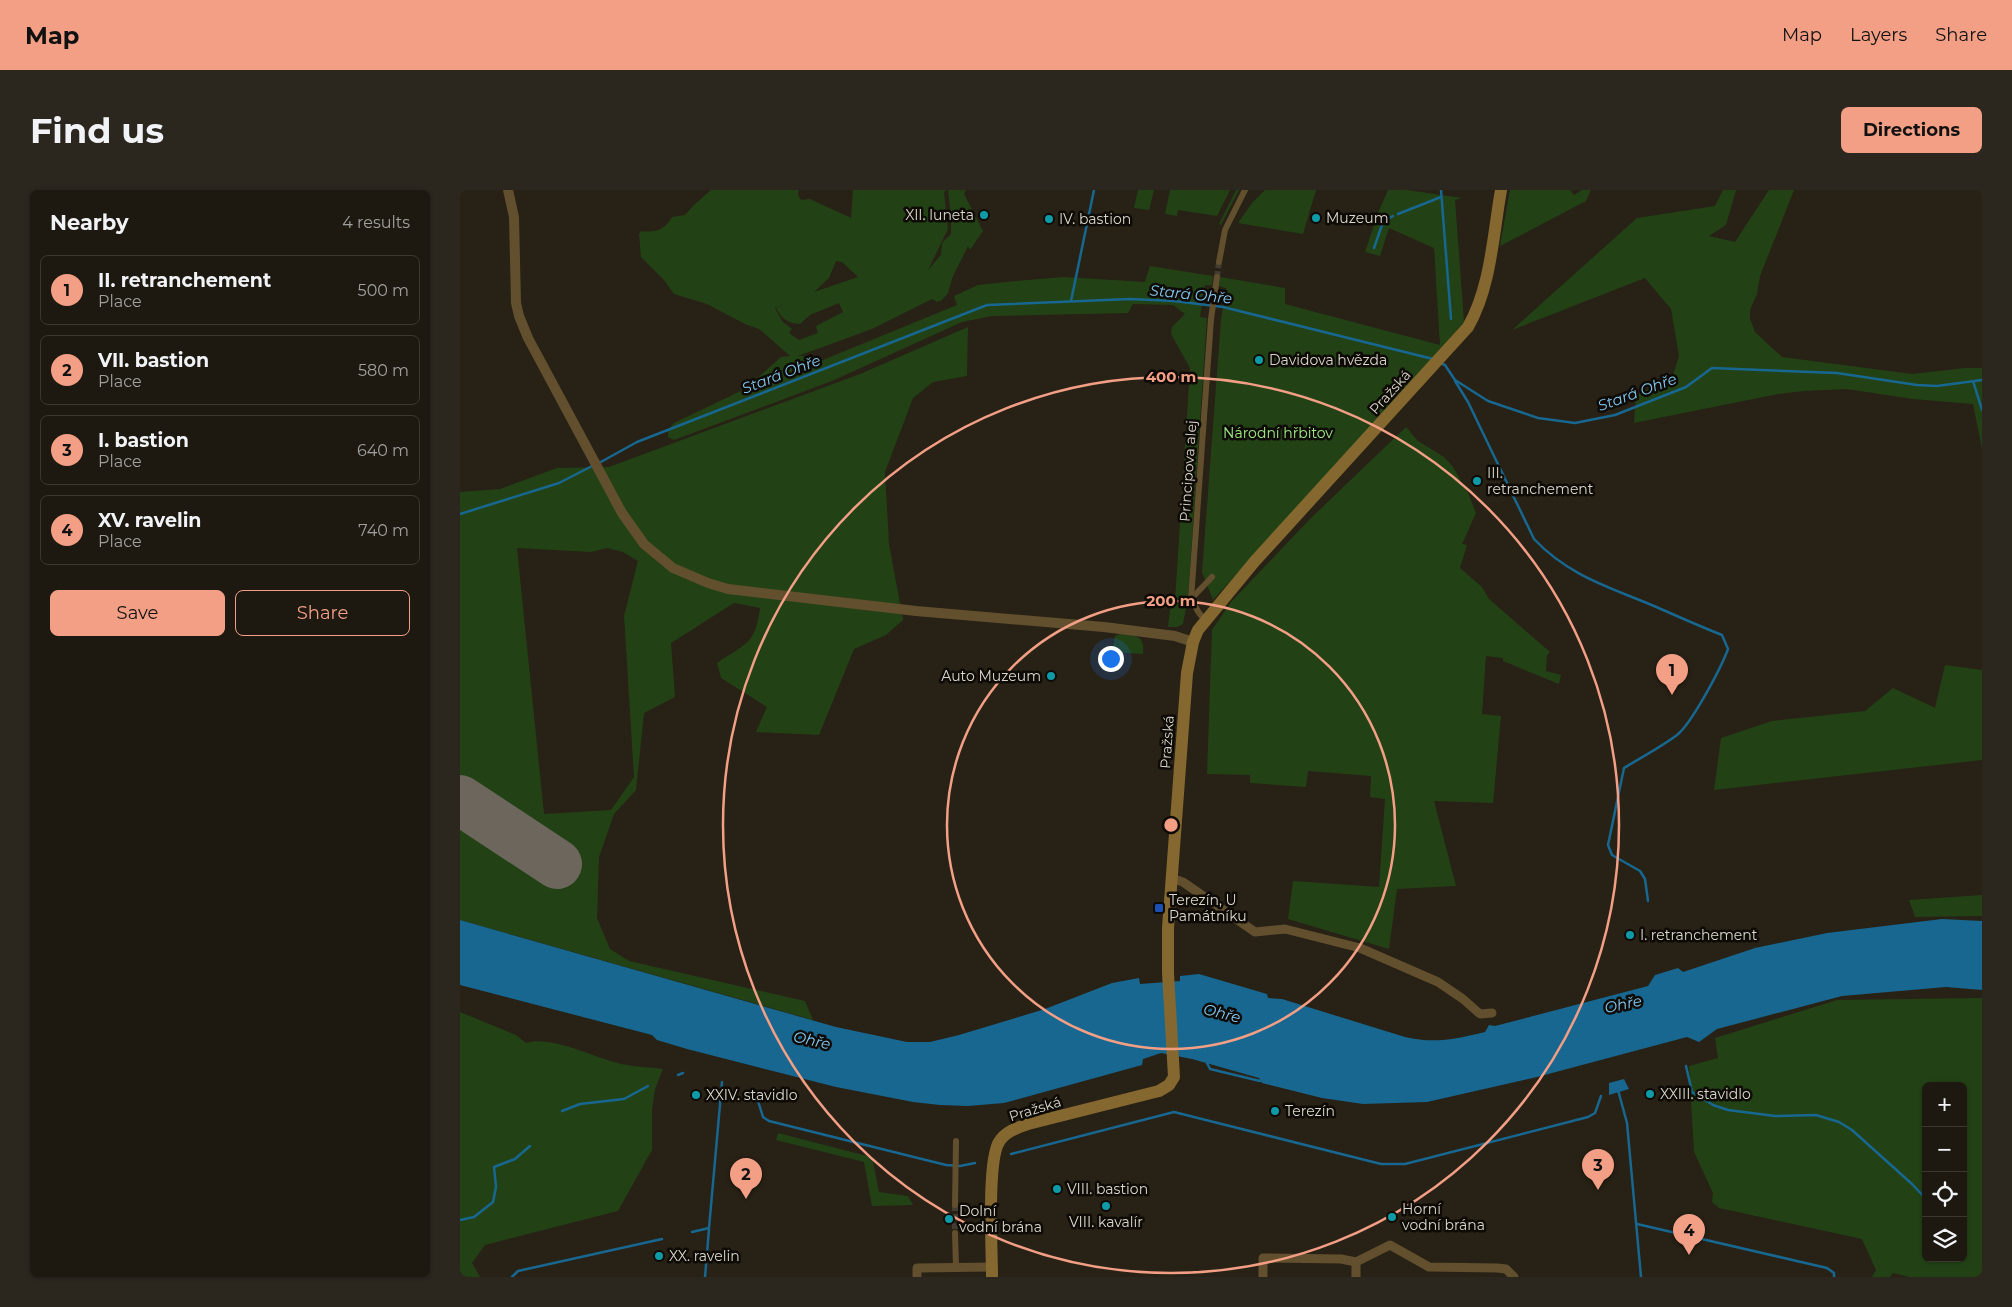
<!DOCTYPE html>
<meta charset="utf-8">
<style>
:root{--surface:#1e1910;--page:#2b261e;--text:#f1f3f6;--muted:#a1a09f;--line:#3c3830;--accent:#f39f86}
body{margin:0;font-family:Montserrat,sans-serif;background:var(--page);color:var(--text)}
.controls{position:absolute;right:15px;bottom:15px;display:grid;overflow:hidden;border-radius:8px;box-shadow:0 1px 4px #0004}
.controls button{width:45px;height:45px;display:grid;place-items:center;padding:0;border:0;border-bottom:1px solid var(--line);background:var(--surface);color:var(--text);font:25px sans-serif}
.you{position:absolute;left:650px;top:468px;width:18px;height:18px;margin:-12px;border:4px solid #fff;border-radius:50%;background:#1a73e8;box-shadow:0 0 0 8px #1a73e833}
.badge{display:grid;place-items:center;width:32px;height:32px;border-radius:50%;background:var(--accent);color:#111;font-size:16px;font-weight:700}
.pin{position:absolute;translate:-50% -41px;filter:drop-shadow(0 1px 2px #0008)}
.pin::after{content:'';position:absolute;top:26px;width:18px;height:15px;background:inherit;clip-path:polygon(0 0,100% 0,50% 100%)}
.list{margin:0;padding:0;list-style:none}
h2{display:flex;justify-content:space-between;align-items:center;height:65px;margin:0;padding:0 20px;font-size:21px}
h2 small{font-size:16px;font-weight:400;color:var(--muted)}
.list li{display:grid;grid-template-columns:32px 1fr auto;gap:15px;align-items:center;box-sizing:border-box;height:70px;margin:0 10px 10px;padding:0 10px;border:1px solid var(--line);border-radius:8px}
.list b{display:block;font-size:19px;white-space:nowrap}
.list p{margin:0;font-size:16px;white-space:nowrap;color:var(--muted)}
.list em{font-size:16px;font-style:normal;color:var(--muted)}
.actions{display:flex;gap:10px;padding:15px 20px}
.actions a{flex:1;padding:11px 0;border:1px solid var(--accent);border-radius:8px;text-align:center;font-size:18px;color:var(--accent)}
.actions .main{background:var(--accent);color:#111}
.icon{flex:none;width:28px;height:28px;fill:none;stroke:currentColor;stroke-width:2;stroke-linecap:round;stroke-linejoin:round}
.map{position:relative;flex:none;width:1522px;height:1087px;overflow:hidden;border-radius:8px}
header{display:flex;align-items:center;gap:30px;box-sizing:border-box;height:70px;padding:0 25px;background:var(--accent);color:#111}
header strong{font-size:24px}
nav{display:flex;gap:28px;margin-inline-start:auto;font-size:18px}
.intro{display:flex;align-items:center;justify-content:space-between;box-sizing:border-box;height:120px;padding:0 30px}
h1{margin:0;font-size:35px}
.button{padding:12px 22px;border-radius:8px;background:var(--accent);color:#111;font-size:18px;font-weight:700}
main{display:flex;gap:30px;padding:0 30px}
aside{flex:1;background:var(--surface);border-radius:8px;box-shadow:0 1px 4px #0004}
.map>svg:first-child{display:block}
.green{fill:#224216;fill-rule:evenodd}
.water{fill:#176790}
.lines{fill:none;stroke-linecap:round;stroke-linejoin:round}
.stream{stroke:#176790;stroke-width:2.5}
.runway{stroke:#6c665c;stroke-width:50}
.pedestrian-tunnel{stroke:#433c31;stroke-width:6;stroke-dasharray:6 3;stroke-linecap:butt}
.pedestrian{stroke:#624f2e;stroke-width:6}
.minor{stroke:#624f2e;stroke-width:9}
.tertiary{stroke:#624f2e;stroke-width:10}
.secondary{stroke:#85682f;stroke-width:12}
.ring{fill:none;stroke:#f39f86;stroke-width:2.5}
.culture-dot{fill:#0f9aa8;stroke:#0e0b06;stroke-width:2}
.transit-dot{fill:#1a4fb4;stroke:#0e0b06;stroke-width:2}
.labels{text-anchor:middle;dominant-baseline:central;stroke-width:5;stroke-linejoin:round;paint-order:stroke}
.poi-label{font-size:14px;fill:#dbd7cf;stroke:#0e0b06;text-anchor:start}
.street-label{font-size:14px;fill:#dbd7cf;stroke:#0e0b06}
.park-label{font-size:14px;fill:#a0eb86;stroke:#0e0b06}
.water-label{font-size:15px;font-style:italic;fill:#84c8f2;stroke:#0e0b06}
.centre{fill:#f39f86;stroke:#0e0b06;stroke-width:2.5}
.ring-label{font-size:15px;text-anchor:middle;font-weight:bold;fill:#f39f86;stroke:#0e0b06;stroke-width:5;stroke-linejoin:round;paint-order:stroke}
</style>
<header>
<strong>Map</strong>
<nav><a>Map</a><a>Layers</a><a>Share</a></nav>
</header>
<div class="intro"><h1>Find us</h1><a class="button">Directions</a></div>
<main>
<aside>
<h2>Nearby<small>4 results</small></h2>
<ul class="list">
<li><span class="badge">1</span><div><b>II. retranchement</b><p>Place</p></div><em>500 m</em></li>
<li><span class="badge">2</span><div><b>VII. bastion</b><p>Place</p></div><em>580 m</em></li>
<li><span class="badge">3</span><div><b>I. bastion</b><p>Place</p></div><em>640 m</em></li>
<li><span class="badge">4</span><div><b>XV. ravelin</b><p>Place</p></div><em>740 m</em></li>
</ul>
<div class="actions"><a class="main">Save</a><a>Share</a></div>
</aside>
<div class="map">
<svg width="1522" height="1087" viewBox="0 0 1522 1087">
<rect width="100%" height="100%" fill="#282115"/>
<g class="green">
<path d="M251,0h88l-1,5 3,5 9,-1 41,19 2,-28h94l-3,2 4,37 -20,41 13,-15 1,-12 9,-9v-19l-3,-25h18l-2,4 19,37 -13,19 -2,-4 -15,30 -5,17 -6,7 -5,2 -5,-3 -60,30 -74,27h8l12,6 139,-57 -3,-9 24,-11 38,-4 48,-4 81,5 5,-16 63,10 -1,9h-7l-5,32 7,1 -19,280 -5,26 -6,3h-9l3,-25 4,-2 15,-232 -19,-34 1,-7 13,-13 -12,-9 -40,-1 -5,9 -136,3 -30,6 -130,59 -158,59 -6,-3v-7l6,-7 71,-34 36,-32 9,-1 -31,-27 -14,-5 -38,-20 -33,-10 -10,-14 -23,-23 -2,-23 2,-3c16,2 23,-1 31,-14l13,-2 9,-10zM376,71l6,1 16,15 -44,15 15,-14zM328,112l-12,6c6,11 11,15 24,16l10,-9 29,-12 4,9 -27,14 2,7 -19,7 -10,-7 3,-4 -10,-8 -7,-13z"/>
<path d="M678,0h16l-5,20 -15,-2z"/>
<path d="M710,0h60l-13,26 -39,-6 -1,6 -12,-2z"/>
<path d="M776,0h3l-18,35 -2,-1z"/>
<path d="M805,0h51l-13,44 -65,-11 14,-20z"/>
<path d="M928,0h19l55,8 -7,2 9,122 -91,103 -160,175 -11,-28 19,-252 5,-32 -7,-2 1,-9 65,11v16l155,41 -6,-97 -45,-20 -9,28 -15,-4 13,-39z"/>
<path d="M1050,0h60l4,5 8,-5h9l-5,11 -86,45z"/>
<path d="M1263,0h13l-10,35 -17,11 26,6 34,-52h25l-34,86 -3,18 -7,16v9l5,13 27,25 130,17 53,-6h17v81l-9,-45 -60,-5 -66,-10 -43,2 -26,3 -144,29 2,-28 36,-17 7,-22 -8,-47 -26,-31 -133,52 125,-112 78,-12z"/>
<path d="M508,137l-1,49 -34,6 -20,16 -28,74 4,72 14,76 -17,15 -32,14 -35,86 -63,-3 11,-25 -46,-29 -4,-15c29,-20 38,-18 43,-55l-26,-5 -63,40 4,54 -31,16 -8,77 -22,24 -15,43 -2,61 13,31 19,12 176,40 8,19 -353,-100v-428l40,-3 57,-21 52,-1 251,-93zM57,358l74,4 16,-4 16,4 15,9 -14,55 10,161 -23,33 -67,4z"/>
<path d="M946,237l12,14 26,16 9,10 15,26 8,20 -14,31 5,1 -7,23 22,19 7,12 61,53 -3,3 -1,16 15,4 -2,9 -56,-23v-3l-17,-2 -4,58 19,2 -8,87 -59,-2 22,85 -59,3 -8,60 -101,-30 5,-38 86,6 6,-88 -15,-2 1,-21 -63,-5 -2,16 -56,-4v-8l-43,-1 5,-144 19,-28 78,-82z"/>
<path d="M660,444c16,2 25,1 23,20l-31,-2 3,-16z"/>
<path d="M1485,475l37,5v90l-268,30 7,-52 51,-17 93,-10 28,-23 42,20z"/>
<path d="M1522,705v21l-67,1 -6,-17z"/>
<path d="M1522,808v279h-73l-16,-4 -3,4h-18l4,-7 -14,-31 -143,-31 -7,-6 1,-9 -19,-41 -5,-86 29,-8 -3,-20 122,-38zM1466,896h37v172h-37z"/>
<path d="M0,822l56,23 10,8c25,-8 69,15 95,21 14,3 28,3 42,5l-8,20 -3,21v40l-34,61 -133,34 -13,18 8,14h-20z"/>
<path d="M318,943l89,23 6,6 6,30 29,4 5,9 -41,1 -8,-44 -88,-22z"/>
</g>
<g class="water">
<path d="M1482,729l40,2v69l-36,-3 -104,9 -125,33 -18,13 -12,-5 -150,40 -110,25 -64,2 -41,-6 -60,-15 -3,-5 -67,-19 -31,-6 -18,6 -1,6 -138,38 -36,3 -28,-1 -27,-3 -77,-15 -149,-38 -30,-9 -5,-5 -192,-50v-65l376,107 71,15h23l29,-7 86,-26 67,-26 27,-5 1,6 40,-3v-5l19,-2 68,20 1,4 14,1 123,38c30,7 50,2 80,-5l4,-7 6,1 153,-40 7,-11 23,-7 5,4 72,-24 72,-15z"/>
<path d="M1164,889l5,10 -20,6v-12z"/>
</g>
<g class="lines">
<g class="stream">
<path d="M981,0l10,129"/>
<path d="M938,24l43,-17"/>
<path d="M914,58l9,-26 10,-6"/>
<path d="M611,111l23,-111"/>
<path d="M980,173l5,2 10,15 33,21 50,17 37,5 40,-8 71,-28 26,-19 125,5 80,12 20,1 45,-6"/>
<path d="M995,191l13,21 66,137c35,37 75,48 120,67 23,10 45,20 68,29l6,14c-7,19 -36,74 -51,86 -16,12 -35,22 -53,33l-16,77 4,10 28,16 5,8 3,22"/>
<path d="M1513,191l9,29"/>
<path d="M139,273l38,-21 350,-137 143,-6 44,2 49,6 210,52"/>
<path d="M0,324l99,-31 35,-18"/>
<path d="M747,873l3,6 50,12"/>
<path d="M1226,876l6,26 21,13 15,5 47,6 41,-1 23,7 13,8 60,54 14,15"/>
<path d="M218,885l5,-2"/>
<path d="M1158,900l9,33 14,154"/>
<path d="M298,911l5,16 6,4 177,44 14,1 15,-3"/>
<path d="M102,921l18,-7 44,-5 24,-13"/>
<path d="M551,964l163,-42 207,52h24l183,-47 7,-4 6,-17"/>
<path d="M0,1030l14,-3 19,-15 3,-15 -2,-20 21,-8 15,-13"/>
<path d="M1177,1034l190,44 7,5v4"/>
<path d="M232,1042l17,-4 13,-146"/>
<path d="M52,1087l6,-6 144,-32"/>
<path d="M245,1087l4,-48"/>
</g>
<path class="runway" d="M0,610l97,64"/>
<g class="pedestrian-tunnel">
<path d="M757,87l2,-15"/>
<path d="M495,1015v28"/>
</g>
<g class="pedestrian">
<path d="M759,72l6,-32 20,-40"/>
<path d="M731,409l21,-22"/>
<path d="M745,430l-6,-7 -8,-14 20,-280 6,-42"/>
<path d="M495,1015l1,-64"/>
<path d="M495,1043l1,34"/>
</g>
<g class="minor">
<path d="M711,688l12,4 72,50 30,-3 75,19 78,34 25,17 17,15 12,-1"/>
<path d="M457,1087v-9l75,-1"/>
<path d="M803,1087v-19l78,1 15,3 34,-17 39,22 68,1 9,1 8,8"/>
<path d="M896,1087v-15"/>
</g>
<path class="tertiary" d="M48,0l6,27 2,86 3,13 9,22 94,175 22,31 29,24 35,15 20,6 188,22 188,16 71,9 18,6"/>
<path class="secondary" d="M532,1087c0,-27 -5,-116 7,-135 6,-10 17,-14 29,-18l131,-33 10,-6 5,-8 -6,-104v-45l19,-255 6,-31 5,-12 57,-69 213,-234c23,-40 25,-92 33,-137"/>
</g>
<g class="ring">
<circle cx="711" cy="635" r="224"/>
<circle cx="711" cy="635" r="448"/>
</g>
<g class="culture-dot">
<circle cx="524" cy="25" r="5"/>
<circle cx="856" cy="28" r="5"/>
<circle cx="589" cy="29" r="5"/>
<circle cx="799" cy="170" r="5"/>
<circle cx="1017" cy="291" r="5"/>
<circle cx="591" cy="486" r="5"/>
<circle cx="1170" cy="745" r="5"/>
<circle cx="1190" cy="904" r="5"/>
<circle cx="236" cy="905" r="5"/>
<circle cx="815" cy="921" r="5"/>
<circle cx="597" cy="999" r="5"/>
<circle cx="646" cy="1016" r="5"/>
<circle cx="932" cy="1027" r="5"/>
<circle cx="489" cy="1029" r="5"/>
<circle cx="199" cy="1066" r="5"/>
</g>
<rect class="transit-dot" x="694" y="713" width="10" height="10" rx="2.5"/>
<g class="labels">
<g class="poi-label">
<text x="514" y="25" text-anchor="end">XII. luneta</text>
<text x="866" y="28">Muzeum</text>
<text x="599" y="29">IV. bastion</text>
<text x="809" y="170">Davidova hvězda</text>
<text x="1027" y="283">III.<tspan x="1027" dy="16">retranchement</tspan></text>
<text x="581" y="486" text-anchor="end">Auto Muzeum</text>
<text x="709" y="710">Terezín, U<tspan x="709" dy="16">Památníku</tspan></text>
<text x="1180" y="745">I. retranchement</text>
<text x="1200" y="904">XXIII. stavidlo</text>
<text x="246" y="905">XXIV. stavidlo</text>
<text x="825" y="921">Terezín</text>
<text x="607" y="999">VIII. bastion</text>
<text x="942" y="1019">Horní<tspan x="942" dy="16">vodní brána</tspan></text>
<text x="499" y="1021">Dolní<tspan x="499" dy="16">vodní brána</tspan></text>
<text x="646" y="1032" text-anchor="middle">VIII. kavalír</text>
<text x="209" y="1066">XX. ravelin</text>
</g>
<g class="street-label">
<text transform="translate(930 202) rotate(-48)">Pražská</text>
<text transform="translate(728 281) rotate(-86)">Principova alej</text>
<text transform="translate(707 552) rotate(-86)">Pražská</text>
<text transform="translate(575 919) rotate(-17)">Pražská</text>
</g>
<g class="park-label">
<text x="818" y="243">Národní hřbitov</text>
</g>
<g class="water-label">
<text transform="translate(731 104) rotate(6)">Stará Ohře</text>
<text transform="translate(321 184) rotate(-21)">Stará Ohře</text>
<text transform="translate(1177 202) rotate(-20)">Stará Ohře</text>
<text transform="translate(1163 814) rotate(-12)">Ohře</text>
<text transform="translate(762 823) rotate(14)">Ohře</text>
<text transform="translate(352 850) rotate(13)">Ohře</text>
</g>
</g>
<circle cx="711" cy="635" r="8" class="centre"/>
<g class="ring-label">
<text x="711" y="192">400 m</text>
<text x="711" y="416">200 m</text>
</g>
</svg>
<div class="controls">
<button>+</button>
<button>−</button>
<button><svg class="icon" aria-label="locate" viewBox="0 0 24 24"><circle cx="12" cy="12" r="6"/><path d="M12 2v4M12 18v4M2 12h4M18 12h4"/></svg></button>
<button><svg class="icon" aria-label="layers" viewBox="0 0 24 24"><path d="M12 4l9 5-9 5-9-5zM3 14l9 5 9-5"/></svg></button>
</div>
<div class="you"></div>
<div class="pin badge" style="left:1212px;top:505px">1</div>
<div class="pin badge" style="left:286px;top:1009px">2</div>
<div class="pin badge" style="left:1138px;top:1000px">3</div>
<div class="pin badge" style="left:1229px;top:1065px">4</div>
</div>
</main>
